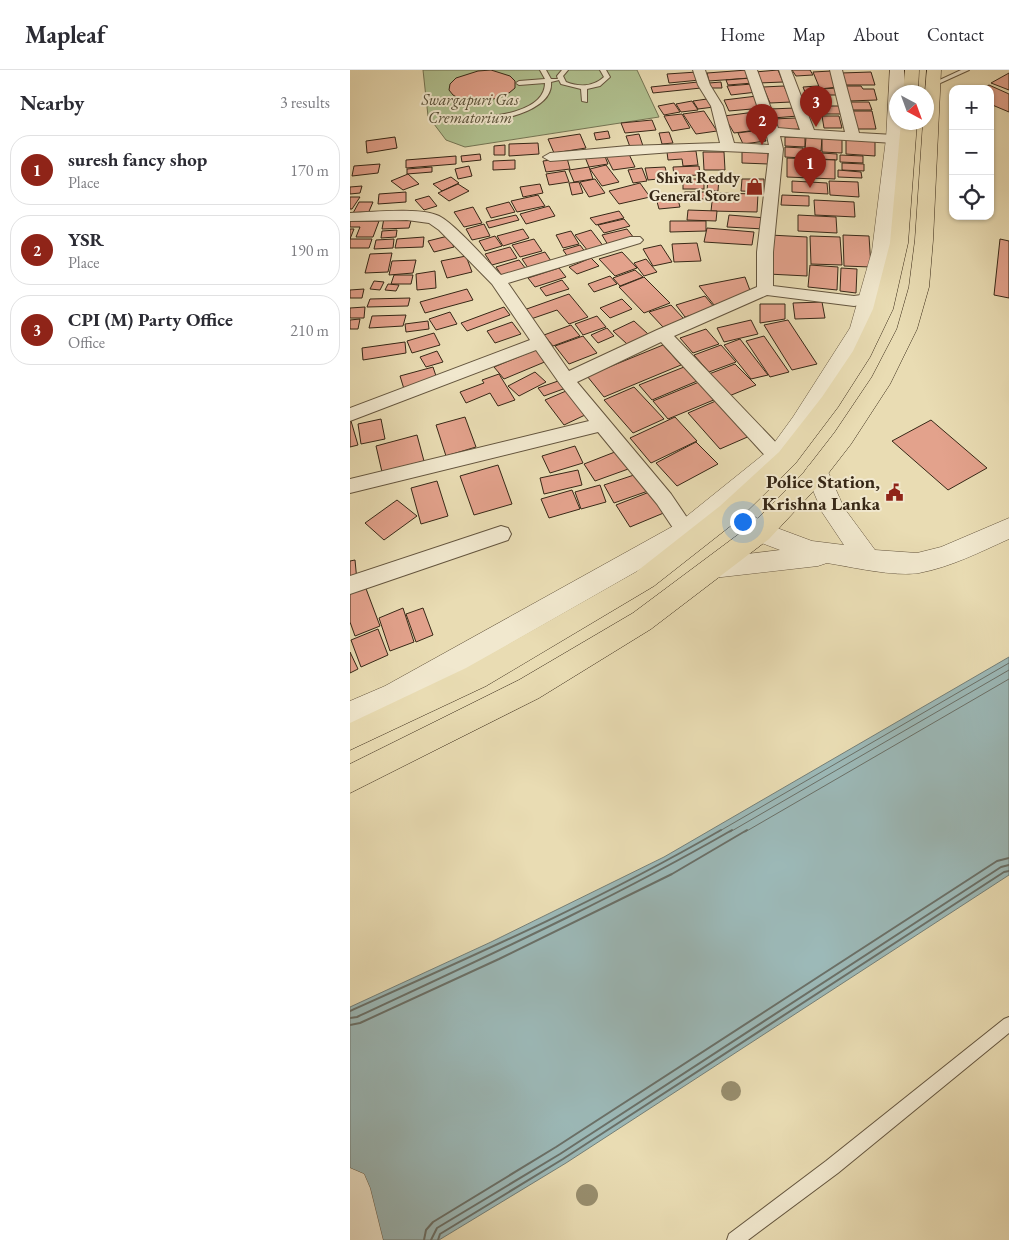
<!DOCTYPE html>
<meta charset="utf-8">
<style>
:root{--surface:#fff;--page:#f7f7f7;--text:#2b2b33;--muted:#7c7c81;--line:#e1e1e2;--accent:#8f2418}
body{margin:0;font-family:"EB Garamond",serif;background:var(--page);color:var(--text)}
.controls{position:absolute;right:15px;top:15px;display:grid;overflow:hidden;border-radius:10px;box-shadow:0 1px 4px #0004}
.controls button{width:45px;height:45px;display:grid;place-items:center;padding:0;border:0;border-bottom:1px solid var(--line);background:var(--surface);color:var(--text);font:25px sans-serif}
.compass{position:absolute;left:539px;top:15px;width:45px;height:45px;border-radius:50%;background:var(--surface);box-shadow:0 1px 4px #0004;rotate:139deg}
.you{position:absolute;left:392px;top:451px;width:18px;height:18px;margin:-12px;border:4px solid #fff;border-radius:50%;background:#1a73e8;box-shadow:0 0 0 8px #1a73e833}
.badge{display:grid;place-items:center;width:32px;height:32px;border-radius:50%;background:var(--accent);color:#fff;font-size:16px;font-weight:700}
.pin{position:absolute;translate:-50% -41px;filter:drop-shadow(0 1px 2px #0008)}
.pin::after{content:'';position:absolute;top:26px;width:18px;height:15px;background:inherit;clip-path:polygon(0 0,100% 0,50% 100%)}
.list{margin:0;padding:0;list-style:none}
h2{display:flex;justify-content:space-between;align-items:center;height:65px;margin:0;padding:0 20px;font-size:21px}
h2 small{font-size:16px;font-weight:400;color:var(--muted)}
.list li{display:grid;grid-template-columns:32px 1fr auto;gap:15px;align-items:center;box-sizing:border-box;height:70px;margin:0 10px 10px;padding:0 10px;border:1px solid var(--line);border-radius:20px}
.list b{display:block;font-size:19px;white-space:nowrap}
.list p{margin:0;font-size:16px;white-space:nowrap;color:var(--muted)}
.list em{font-size:16px;font-style:normal;color:var(--muted)}
.icon{flex:none;width:28px;height:28px;fill:none;stroke:currentColor;stroke-width:2;stroke-linecap:round;stroke-linejoin:round}
.map{position:relative;flex:none;width:659px;height:1170px;overflow:hidden}
header{display:flex;align-items:center;gap:30px;box-sizing:border-box;height:70px;padding:0 25px;background:var(--surface);border-bottom:1px solid var(--line)}
header strong{font-size:24px}
nav{display:flex;gap:28px;margin-inline-start:auto;font-size:18px}
main{display:flex}
aside{flex:1;background:var(--surface)}
.map>svg:first-child{display:block}
.green{fill:#b1c291;stroke:#747554}
.water{fill:#9cb9b8;stroke:#747f78}
.lines{fill:none;stroke-linecap:round;stroke-linejoin:round}
.shore-far1{stroke:#6a7068;stroke-width:1}
.shore{stroke:#6a7068;stroke-width:2}
.building{fill:#e3a28c;stroke:#372817}
.service-casing{stroke:#64553e;stroke-width:2}
.minor-casing{stroke:#64553e;stroke-width:2}
.tertiary-casing{stroke:#64553e;stroke-width:1}
.trunk-casing{stroke:#372817;stroke-width:1}
.service{fill:#f1e8ce;fill-rule:evenodd}
.minor{fill:#f1e8ce;fill-rule:evenodd}
.tertiary{fill:#f1e8ce;fill-rule:evenodd}
.trunk{fill:#e9dcb3;fill-rule:evenodd}
.tree{fill:#988e6e}
.labels{text-anchor:middle;dominant-baseline:central;stroke-width:4;stroke-linejoin:round;paint-order:stroke}
.far-park-label{font-size:16px;font-style:italic;fill:#564e36;stroke:#f1e8ce}
.far-poi-label{font-size:16px;font-weight:bold;fill:#372817;stroke:#f1e8ce;text-anchor:end}
.poi-label{font-size:19px;font-weight:bold;fill:#372817;stroke:#f1e8ce;text-anchor:end}
</style>
<header>
<strong>Mapleaf</strong>
<nav><a>Home</a><a>Map</a><a>About</a><a>Contact</a></nav>
</header>
<main>
<aside>
<h2>Nearby<small>3 results</small></h2>
<ul class="list">
<li><span class="badge">1</span><div><b>suresh fancy shop</b><p>Place</p></div><em>170 m</em></li>
<li><span class="badge">2</span><div><b>YSR</b><p>Place</p></div><em>190 m</em></li>
<li><span class="badge">3</span><div><b>CPI (M) Party Office</b><p>Office</p></div><em>210 m</em></li>
</ul>
</aside>
<div class="map">
<svg width="659" height="1170" viewBox="0 0 659 1170">
<rect width="100%" height="100%" fill="#e9dcb3"/>
<filter id="stains"><feTurbulence type="fractalNoise" baseFrequency=".004" numOctaves="4"/><feColorMatrix values="0 0 0 0 .2 0 0 0 0 .09 0 0 0 0 .02 0 0 0 .5 -.17"/></filter>
<radialGradient id="worn" r=".72"><stop offset=".6" stop-color="#630" stop-opacity="0"/><stop offset="1" stop-color="#630" stop-opacity=".3"/></radialGradient>
<path class="green" d="M73,0h214l22,47 -194,30 -19,-7 -18,-24z"/>
<path class="water" d="M659,587v218l-443,288 -127,77h-89v-233l141,-65 173,-85z"/>
<g class="lines">
<g class="shore-far1">
<path d="M368,762l291,-169"/>
<path d="M380,762l279,-162"/>
<path d="M395,762l264,-153"/>
</g>
<g class="shore">
<path d="M0,941c125,-56 252,-112 371,-181"/>
<path d="M0,948l7,-1c126,-59 254,-117 375,-187"/>
<path d="M0,955l10,-2 139,-64 173,-85 75,-44"/>
<path d="M74,1170l2,-10 7,-8 123,-75 441,-286 12,-3"/>
<path d="M81,1170l6,-12 123,-74 441,-287 8,-2"/>
<path d="M88,1170l2,-6 123,-75 441,-287 5,-1"/>
</g>
</g>
<g class="building">
<path d="M141,0l19,6 5,5v7l-6,5 -10,5 -25,4 -12,-2 -9,-5 -4,-5 1,-6 6,-6 22,-7z"/>
<path d="M397,0l3,8 -41,3 -2,-8z"/>
<path d="M428,0l5,12 -24,1 -4,-11z"/>
<path d="M442,0h18l3,5 -17,1z"/>
<path d="M481,1l7,16 -18,2 -7,-17z"/>
<path d="M347,2l3,8 -31,3 -2,-9z"/>
<path d="M521,2l4,13h-31l-3,-12z"/>
<path d="M659,3v17l-18,-7z"/>
<path d="M401,8l2,5 -25,2 -2,-5z"/>
<path d="M348,12l3,6 -48,5 -2,-6z"/>
<path d="M371,12l1,6h-12l-1,-5z"/>
<path d="M402,14l5,8 -26,3 -4,-9z"/>
<path d="M639,15l20,9v18l-19,-8v-15h-8z"/>
<path d="M434,16l7,16 -21,1 -7,-16z"/>
<path d="M468,16l4,10 -15,1 -4,-10z"/>
<path d="M495,16h16l2,3h11l3,11 -28,1z"/>
<path d="M487,18l1,7h-16l-1,-6z"/>
<path d="M407,26l6,12 -34,3 -5,-11z"/>
<path d="M357,29l7,8 -16,2 -5,-8z"/>
<path d="M342,31l6,9 -17,2 -5,-8z"/>
<path d="M500,32h19l3,8h-19z"/>
<path d="M324,33l6,9 -16,3 -6,-9z"/>
<path d="M470,36h19l3,8h-20z"/>
<path d="M445,38l3,8 -25,2 -3,-9z"/>
<path d="M354,41l13,20 -21,3 -13,-20z"/>
<path d="M501,41h21l4,18h-21z"/>
<path d="M405,42l10,17 -31,4 -10,-17z"/>
<path d="M332,44l8,14 -18,3 -8,-15z"/>
<path d="M472,46h17l3,12h-18z"/>
<path d="M446,48l3,11 -22,1 -4,-11z"/>
<path d="M302,50l4,10 -31,3 -4,-10z"/>
<path d="M410,60l6,11 -23,3 -5,-11z"/>
<path d="M258,61l2,7 -14,2 -2,-7z"/>
<path d="M319,62l4,11 -11,1 -3,-11z"/>
<path d="M230,64l6,14 -32,5 -6,-14z"/>
<path d="M289,64l4,12 -13,1 -4,-11z"/>
<path d="M45,67l2,11 -30,5 -1,-12z"/>
<path d="M435,67h20v10l-20,-1z"/>
<path d="M456,67l16,1 -1,13 -16,-1z"/>
<path d="M472,68l20,1v14l-20,-1z"/>
<path d="M496,69l29,2v15l-29,-2z"/>
<path d="M188,73l1,11 -30,2v-12z"/>
<path d="M155,75v10h-11v-9z"/>
<path d="M435,77l18,1 1,10 -19,-1z"/>
<path d="M346,81l2,14 -15,1 -1,-7 -14,1 -1,-8z"/>
<path d="M278,82l7,15 -22,3 -7,-14z"/>
<path d="M353,82h21l1,18h-21z"/>
<path d="M392,82l26,1v11l-26,-1z"/>
<path d="M455,82l32,2v6l-32,-2z"/>
<path d="M130,84l1,6 -19,2 -1,-6z"/>
<path d="M254,84l4,10 -19,3 -4,-10z"/>
<path d="M490,85l23,1v7l-23,-1z"/>
<path d="M106,86v8l-50,4v-8z"/>
<path d="M217,88l3,11 -24,3 -3,-11z"/>
<path d="M437,88l48,2v19l-48,-2z"/>
<path d="M165,90v9l-22,1v-9z"/>
<path d="M492,93l22,1v7l-22,-1z"/>
<path d="M30,94l-2,9 -26,3 2,-10z"/>
<path d="M256,95l13,17 -17,4 -12,-17z"/>
<path d="M119,96l3,10 -14,3 -3,-10z"/>
<path d="M349,96l1,9 -26,1 -1,-9z"/>
<path d="M82,97v5l-25,2v-5z"/>
<path d="M239,97l4,12 -19,3 -5,-12z"/>
<path d="M315,97l3,11 -20,2 -3,-12z"/>
<path d="M292,98l5,13 -14,2 -5,-13z"/>
<path d="M488,100l23,2 1,6 -24,-1z"/>
<path d="M215,101l4,11 -20,3 -3,-11z"/>
<path d="M58,104l11,10 -16,6 -12,-9z"/>
<path d="M101,107l8,6 -17,8 -9,-7z"/>
<path d="M358,108h11l-1,13h-11z"/>
<path d="M245,109l10,14 -16,4 -9,-15z"/>
<rect x="333" y="109" width="21" height="10"/>
<path d="M392,109h22v13l-23,-1z"/>
<path d="M442,111l35,2 1,11 -36,-2z"/>
<path d="M479,111l29,1 1,15 -29,-2z"/>
<path d="M229,112l4,11 -11,2 -3,-12z"/>
<path d="M290,113l10,14 -31,7 -10,-13z"/>
<path d="M108,114l11,7 -20,10 -11,-8z"/>
<path d="M190,114l3,9 -20,4 -3,-10z"/>
<path d="M12,116l-2,7 -10,1v-7z"/>
<path d="M56,122v10l-28,2 1,-10z"/>
<rect x="335" y="122" width="20" height="7"/>
<path d="M363,123l45,1 -1,18 -46,-1z"/>
<path d="M188,125l7,11 -28,6 -6,-11z"/>
<path d="M432,125l27,1v10l-28,-1z"/>
<path d="M79,126l8,10 -13,4 -9,-10z"/>
<path d="M327,126l3,11 -21,2 -3,-11z"/>
<path d="M0,127h10l-8,12h-2z"/>
<path d="M464,130l40,2 1,15 -40,-2z"/>
<path d="M9,132h14l-6,14 -15,-1z"/>
<path d="M159,132l6,10 -24,6 -5,-10z"/>
<path d="M199,136l6,10 -29,8 -6,-10z"/>
<path d="M123,137l9,16 -18,4 -10,-15z"/>
<path d="M338,140l29,1 -1,10 -29,-1z"/>
<path d="M269,141l5,7 -28,7 -6,-7z"/>
<path d="M166,145l3,5 -30,8 -3,-6z"/>
<path d="M379,145l37,3 -2,11 -37,-2z"/>
<path d="M448,145l38,2 1,16 -39,-2z"/>
<path d="M62,147l-3,11 -27,1 2,-11z"/>
<path d="M274,149l6,7 -26,7 -6,-8z"/>
<path d="M0,151h29l-6,16h-17l4,-10h-10z"/>
<path d="M320,151h36v10l-36,1z"/>
<path d="M134,154l6,12 -18,4 -6,-11z"/>
<path d="M357,158l47,4 -2,13 -48,-3z"/>
<path d="M0,159h4l-4,10h22l-3,9h-19z"/>
<path d="M173,159l6,9 -26,8 -6,-10z"/>
<path d="M277,159l7,9 -26,7 -6,-10z"/>
<path d="M47,160l-1,7 -15,1 1,-7z"/>
<path d="M241,160l13,17 -16,4 -13,-16z"/>
<path d="M221,161l8,13 -16,4 -7,-13z"/>
<path d="M420,165l37,2v39l-39,-2z"/>
<path d="M493,165l26,1 2,31 -27,-1z"/>
<path d="M98,166l6,11 -20,5 -6,-11z"/>
<path d="M145,166l7,10 -17,5 -6,-10z"/>
<path d="M460,166l30,1 2,28 -31,-1z"/>
<path d="M74,167l-1,10 -28,1 2,-9z"/>
<path d="M44,169l-1,9 -19,1 2,-9z"/>
<path d="M184,169l8,12 -22,6 -8,-12z"/>
<path d="M650,169l9,2v57l-15,-3z"/>
<path d="M347,173l4,18 -27,1 -2,-18z"/>
<path d="M230,175l6,8 -18,4 -5,-7z"/>
<path d="M311,175l11,17 -19,4 -10,-17z"/>
<path d="M160,177l7,11 -25,7 -7,-11z"/>
<path d="M195,182l6,9 -23,7 -6,-9z"/>
<path d="M272,182l15,16 -22,8 -16,-17z"/>
<path d="M42,183l-4,19 -23,1 5,-19z"/>
<path d="M116,186l6,16 -25,6 -6,-17z"/>
<path d="M241,188l8,8 -22,8 -8,-7z"/>
<path d="M296,189l11,13 -13,4 -10,-13z"/>
<path d="M66,190l-3,13 -24,2 3,-14z"/>
<path d="M169,190l7,9 -24,7 -6,-9z"/>
<path d="M460,195l28,2 -1,23 -29,-3z"/>
<path d="M209,198l7,9 -31,10 -7,-9z"/>
<path d="M491,198l16,1 -1,24 -16,-2z"/>
<path d="M285,200l8,7 -23,9 -7,-8z"/>
<path d="M85,201l1,17 -19,2 -1,-16z"/>
<path d="M44,205h19l-2,9h-20z"/>
<path d="M260,206l7,8 -23,8 -6,-8z"/>
<path d="M294,207l26,26 -26,10 -25,-26z"/>
<path d="M395,207l6,16 -37,12 -15,-19z"/>
<path d="M212,210l7,9 -23,7 -6,-8z"/>
<path d="M24,211l10,1 -4,8 -10,-1z"/>
<path d="M38,214l11,1 -3,6 -11,-1z"/>
<path d="M14,219l-2,9h-12v-8z"/>
<path d="M117,219l6,11 -48,13 -5,-11z"/>
<path d="M219,224l19,23 -19,7 -12,-14 -29,10 -7,-9z"/>
<path d="M355,226l10,12 -30,9 -9,-12z"/>
<path d="M60,228l-2,8 -41,1 3,-8z"/>
<path d="M272,229l10,10 -22,9 -10,-10z"/>
<path d="M472,232l3,16 -30,1 -2,-16z"/>
<path d="M410,234h25v15l-25,4z"/>
<path d="M321,235l13,14 -21,8 -14,-15z"/>
<path d="M15,237l-1,11h-14v-10z"/>
<path d="M154,237l6,8 -43,16 -6,-8z"/>
<path d="M100,242l7,12 -21,6 -7,-11z"/>
<path d="M56,245l-3,11 -34,2 3,-12z"/>
<path d="M247,246l9,11 -23,8 -8,-11z"/>
<path d="M10,249l-2,10h-8v-9z"/>
<path d="M401,250l7,14 -34,8 -7,-14z"/>
<path d="M438,250l29,44 -25,6 -28,-45z"/>
<path d="M78,251l1,8 -23,3 -1,-8z"/>
<path d="M284,251l14,13 -21,10 -14,-13z"/>
<path d="M162,252l9,12 -26,9 -8,-12z"/>
<path d="M221,255l9,11 -27,10 -9,-11z"/>
<path d="M257,258l7,8 -16,7 -7,-8z"/>
<path d="M356,259l13,15 -26,9 -13,-15z"/>
<path d="M84,263l6,12 -28,8 -5,-12z"/>
<path d="M233,266l14,17 -28,11 -14,-18z"/>
<path d="M414,266l25,36 -19,5 -24,-36z"/>
<path d="M390,269l28,36 -17,4 -27,-34z"/>
<path d="M55,272l1,11 -43,7 -1,-12z"/>
<path d="M313,275l18,20 -77,32 -17,-21z"/>
<path d="M371,275l15,17 -27,10 -15,-17z"/>
<path d="M188,279l9,12 -43,18 -10,-12z"/>
<path d="M87,281l6,11 -17,5 -6,-10z"/>
<path d="M385,294l21,21 -27,11 -20,-22z"/>
<path d="M339,295l13,14 -50,21 -13,-15z"/>
<path d="M83,297l4,12 -33,10 -4,-13z"/>
<path d="M185,302l11,10 -27,14 -11,-10z"/>
<path d="M149,304l16,26 -17,6 -8,-13 -24,10 -6,-11 24,-9 -2,-3z"/>
<path d="M211,310l5,8 -22,8 -6,-8z"/>
<path d="M349,312l17,17 -48,20 -15,-18z"/>
<path d="M284,317l30,32 -31,14 -29,-33z"/>
<path d="M216,321l19,24 -21,10 -19,-25z"/>
<path d="M368,330l34,35 -32,14 -32,-36z"/>
<path d="M115,347l11,30 -30,9 -10,-31z"/>
<path d="M325,347l22,24 -46,22 -21,-25z"/>
<path d="M31,349l4,20 -24,5 -3,-20z"/>
<path d="M581,350l56,48 -39,22 -56,-49z"/>
<path d="M1,351l7,24 -8,2v-25z"/>
<path d="M67,365l7,26 -42,11 -6,-26z"/>
<path d="M346,372l22,22 -41,22 -21,-23z"/>
<path d="M225,376l8,17 -33,10 -8,-17z"/>
<path d="M270,380l11,18 -36,13 -11,-17z"/>
<path d="M148,395l14,39 -38,11 -14,-39z"/>
<path d="M228,400l4,15 -38,9 -4,-16z"/>
<path d="M287,404l11,17 -34,12 -10,-18z"/>
<path d="M87,411l11,35 -27,8 -10,-36z"/>
<path d="M250,415l6,17 -25,7 -6,-17z"/>
<path d="M222,420l8,19 -31,9 -8,-19z"/>
<path d="M302,421l14,21 -36,15 -14,-22z"/>
<path d="M47,430l20,16 -33,24 -19,-17z"/>
<path d="M5,490l2,21 -7,1v-21z"/>
<path d="M15,516l15,40 -25,10 -5,-14v-30z"/>
<path d="M53,538l11,34 -24,9 -11,-33z"/>
<path d="M73,538l10,27 -17,7 -10,-28z"/>
<path d="M28,559l10,26 -27,12 -10,-27z"/>
<path d="M0,582l8,17 -8,4z"/>
</g>
<g class="lines">
<defs>
<g id="service">
<path d="M190,0h6l5,9h7l-1,-3 5,-6h6l-5,6 3,6c13,5 27,5 38,-5l-4,-7h6l4,7 -10,9 -13,3v13l-5,-1 -1,-12 -20,-5 -2,-4 -8,2c3,30 -59,42 -80,39v-2l2,-1c20,-1 72,-6 72,-35l-26,2 -3,-2 3,-2 26,-2z"/>
<path d="M611,0h8l-33,15 -5,-1z"/>
<path d="M659,947v16l-171,140 -90,67h-21l2,-6 97,-73 178,-142z"/>
</g>
<g id="minor">
<path d="M343,0h12l5,15 13,21 11,37 35,2 -3,-13 -21,-62h12l21,58 22,2 -21,-60h12l23,60 31,2 -15,-62h12l17,63 35,2 7,4 -7,4 -114,-7 3,13 -10,103v34l81,10 14,-2 6,1 2,4 -2,4 -20,3 -87,-11 -93,41 110,115 2,5 -2,5 -7,2 -7,-2 -109,-119 -84,40 94,112 25,37 -3,6 -7,2 -7,-2 -22,-33 -59,-72 -248,61v-14l239,-58 -29,-37 -24,-34 -186,71v-13l180,-68 -38,-56 -53,-54 -10,-7 -22,-3 -57,1v-8c21,-1 72,-6 89,3 17,9 47,44 62,59l129,-38h10l3,3 -3,3 -132,40 61,88 88,-41 100,-43v-35l12,-99 -69,-3 -150,11 -7,-4 7,-4 78,-7 92,-3 -9,-37 -13,-21z"/>
<path d="M151,456l7,2 3,6 -3,6 -158,54v-18z"/>
</g>
<g id="tertiary">
<path d="M540,0h14v22h-8v30h7l-1,17 -12,112 -20,77 -61,101 -24,33 -51,43 35,20 43,16 32,4 -22,-33 -17,-41 4,-6 8,-3 8,3 19,43 31,42 42,3 24,-6 68,-29v21c-29,13 -58,28 -90,34 -25,4 -67,-6 -92,-10l-9,3 -105,12 -9,-3 -4,-7 4,-7 9,-3 67,-8 -29,-11 -32,-22 -24,21 -290,166 -55,24v-27l35,-15 292,-162 92,-74 24,-33 57,-89 22,-77 14,-112z"/>
<path d="M0,1098l14,6 6,14 13,52h-33z"/>
</g>
<g id="trunk">
<path d="M555,0h14l-1,22h-15z"/>
<path d="M577,0h14l-8,170 -4,47 -12,42 -27,55 -39,60 -31,40 -51,55 -118,90 -112,69 -189,95v-29l169,-84 114,-67 118,-88 53,-53 31,-40 37,-55 25,-48 12,-42 6,-47 8,-118h3l-1,-30z"/>
<path d="M551,52h16l-9,121 -15,66 -23,48 -32,50 -43,57 -57,56 -84,66 -168,100 -136,64v-27l116,-55 170,-96 84,-66 59,-54 43,-55 31,-46 20,-42 17,-66z"/>
</g>
</defs>
<use href="#service" class="service-casing"/>
<use href="#minor" class="minor-casing"/>
<use href="#tertiary" class="tertiary-casing"/>
<use href="#trunk" class="trunk-casing"/>
<use href="#service" class="service"/>
<use href="#minor" class="minor"/>
<use href="#tertiary" class="tertiary"/>
<use href="#trunk" class="trunk"/>
</g>
<g class="tree">
<circle cx="381" cy="1021" r="10"/>
<circle cx="237" cy="1125" r="11"/>
</g>
<defs>
<symbol id="shop-bare" viewBox="-9 -9 18 18"><path d="M-5-2.5h2.3a2.7 3.5 0 0 1 5.4 0H5L5.5 6h-11ZM-1.5-2.5h3a1.5 2.3 0 0 0-3 0Z" fill="#8f2418" stroke="#f1e8ce" stroke-width="2.5" paint-order="stroke"/></symbol>
<symbol id="civic-bare" viewBox="-9 -9 18 18"><path d="M-.6-6.5H3V-4.5H.6V-3L4-1V1h2V6H-6V1h2V-1L-.6-3ZM-1.2 2.5V6h2.4V2.5Z" fill="#8f2418" stroke="#f1e8ce" stroke-width="2.5" paint-order="stroke"/></symbol>
</defs>
<g fill-rule="evenodd">
<use href="#shop-bare" x="392" y="104" width="25" height="25"/>
<use href="#civic-bare" x="532" y="410" width="25" height="25"/>
</g>
<g class="labels">
<g class="far-park-label">
<text x="120" y="29">Swargapuri Gas<tspan x="120" dy="18">Crematorium</tspan></text>
</g>
<g class="far-poi-label">
<text x="390" y="107">Shiva Reddy<tspan x="390" dy="18">General Store</tspan></text>
</g>
<g class="poi-label">
<text x="530" y="411">Police Station,<tspan x="530" dy="22">Krishna Lanka</tspan></text>
</g>
</g>
<rect width="100%" height="100%" filter="url(#stains)"/>
<rect width="100%" height="100%" fill="url(#worn)"/>
</svg>
<div class="controls">
<button>+</button>
<button>−</button>
<button><svg class="icon" aria-label="locate" viewBox="0 0 24 24"><circle cx="12" cy="12" r="6"/><path d="M12 2v4M12 18v4M2 12h4M18 12h4"/></svg></button>
</div>
<svg class="compass" viewBox="-18 -18 36 36"><path d="M0-13l5 13h-10z" fill="#e53935"/><path d="M0 13l5-13h-10z" fill="#7c7c81"/></svg>
<div class="you"></div>
<div class="pin badge" style="left:460px;top:118px">1</div>
<div class="pin badge" style="left:412px;top:75px">2</div>
<div class="pin badge" style="left:466px;top:57px">3</div>
</div>
</main>
